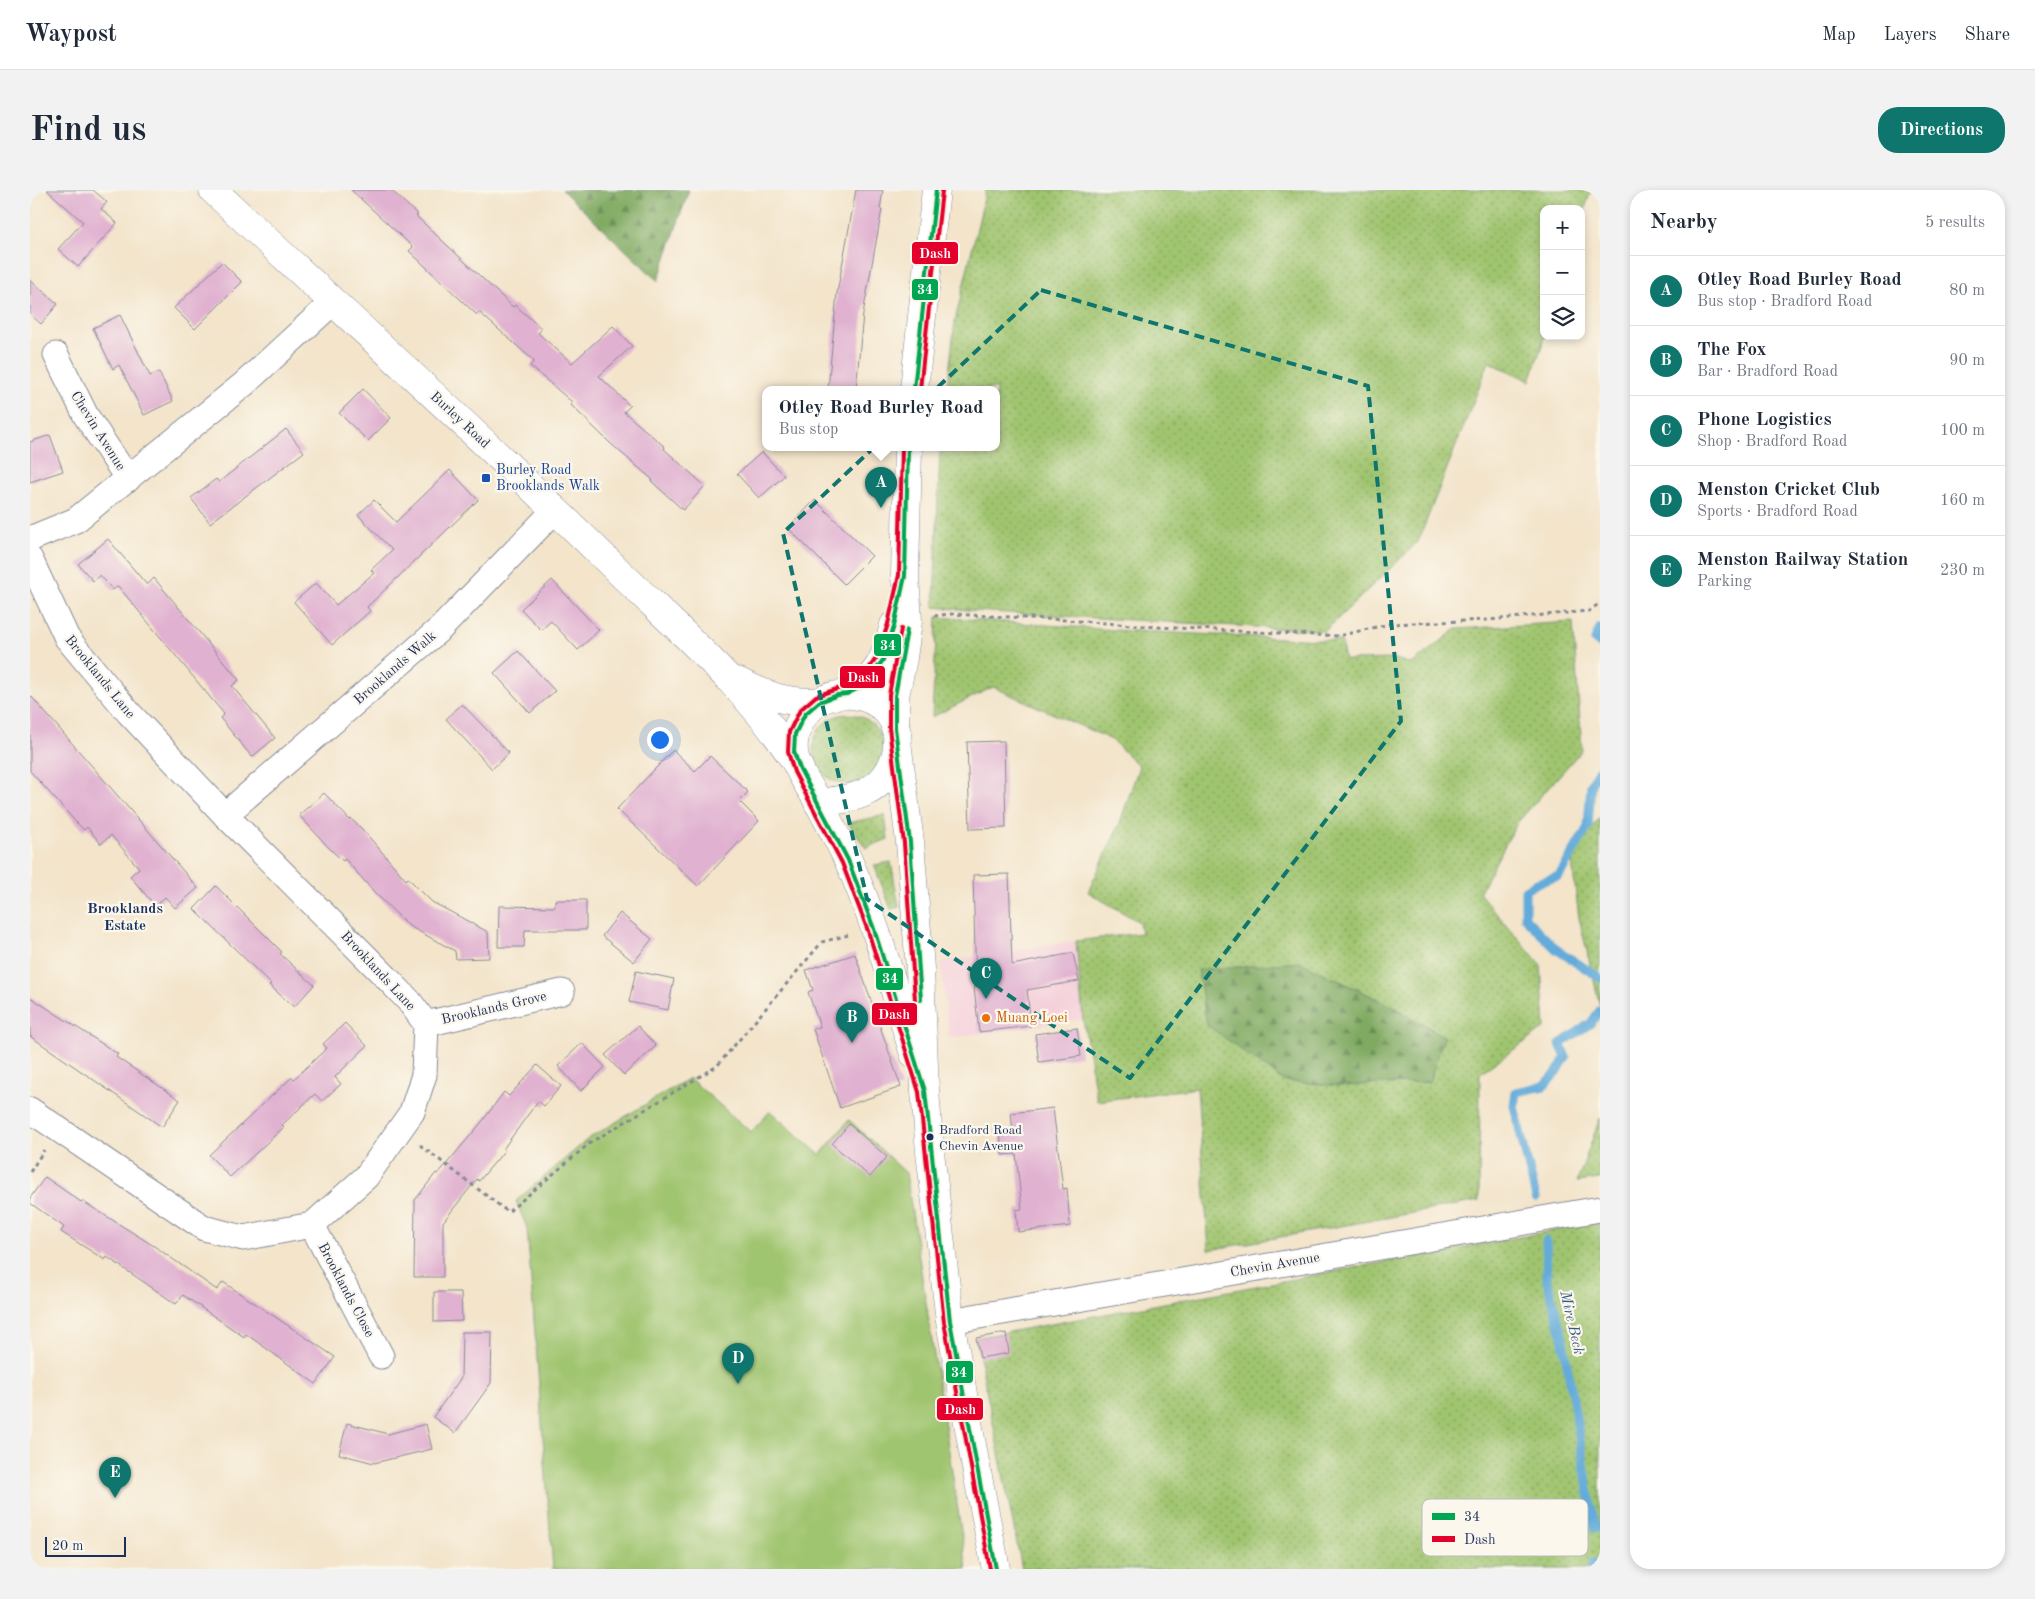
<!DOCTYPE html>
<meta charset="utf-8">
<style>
:root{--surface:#fff;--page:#f2f2f3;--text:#1f2937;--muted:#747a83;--line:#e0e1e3;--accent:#0f766e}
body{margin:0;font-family:"Old Standard TT",serif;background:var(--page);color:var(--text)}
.controls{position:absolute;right:15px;top:15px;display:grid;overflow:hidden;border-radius:10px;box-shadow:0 2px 8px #0003}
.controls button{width:45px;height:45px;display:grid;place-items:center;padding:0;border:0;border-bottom:1px solid var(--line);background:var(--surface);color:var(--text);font:25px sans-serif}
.scale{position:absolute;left:15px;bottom:12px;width:81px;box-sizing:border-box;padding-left:5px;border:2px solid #1b2f5e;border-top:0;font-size:14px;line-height:18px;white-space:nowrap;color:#1b2f5e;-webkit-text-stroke:4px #fbf7ec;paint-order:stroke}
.you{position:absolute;left:629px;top:549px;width:18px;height:18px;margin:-12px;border:4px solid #fff;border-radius:50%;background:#1a73e8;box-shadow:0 0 0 8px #1a73e833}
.badge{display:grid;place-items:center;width:32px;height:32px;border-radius:50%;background:var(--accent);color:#fff;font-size:16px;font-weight:700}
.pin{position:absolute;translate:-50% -41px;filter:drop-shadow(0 1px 2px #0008)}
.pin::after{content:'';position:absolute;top:26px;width:18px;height:15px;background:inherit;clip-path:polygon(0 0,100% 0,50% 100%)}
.popup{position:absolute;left:732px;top:196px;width:238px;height:65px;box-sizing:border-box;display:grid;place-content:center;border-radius:10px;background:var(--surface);filter:drop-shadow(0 1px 4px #0005);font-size:16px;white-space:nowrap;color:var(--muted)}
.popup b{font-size:19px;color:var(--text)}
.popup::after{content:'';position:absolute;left:50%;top:100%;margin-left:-10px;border:10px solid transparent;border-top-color:var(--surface)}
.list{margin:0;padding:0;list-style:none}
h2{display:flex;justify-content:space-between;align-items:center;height:65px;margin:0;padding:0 20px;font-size:21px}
h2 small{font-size:16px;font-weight:400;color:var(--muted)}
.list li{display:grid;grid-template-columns:32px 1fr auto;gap:15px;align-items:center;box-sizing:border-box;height:70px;padding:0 20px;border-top:1px solid var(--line)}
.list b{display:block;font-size:19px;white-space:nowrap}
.list p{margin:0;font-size:16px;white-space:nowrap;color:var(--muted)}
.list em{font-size:16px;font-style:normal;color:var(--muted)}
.icon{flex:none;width:28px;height:28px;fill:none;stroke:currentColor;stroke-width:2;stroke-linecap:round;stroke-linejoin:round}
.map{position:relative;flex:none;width:1570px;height:1379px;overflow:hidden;border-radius:20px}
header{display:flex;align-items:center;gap:30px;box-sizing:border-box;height:70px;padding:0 25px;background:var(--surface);border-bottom:1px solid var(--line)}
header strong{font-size:24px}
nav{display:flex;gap:28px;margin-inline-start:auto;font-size:18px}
.intro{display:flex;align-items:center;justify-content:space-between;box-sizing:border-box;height:120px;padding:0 30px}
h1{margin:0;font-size:35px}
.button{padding:12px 22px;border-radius:20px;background:var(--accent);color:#fff;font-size:18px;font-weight:700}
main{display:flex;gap:30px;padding:0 30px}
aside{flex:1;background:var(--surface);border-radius:20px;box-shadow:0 2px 8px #0003}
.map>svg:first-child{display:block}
.built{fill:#f5cfda}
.grass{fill:url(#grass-dots);stroke:#5e7a66;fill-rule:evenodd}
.forest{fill:url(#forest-firs);stroke:#4e6c60}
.pitch{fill:#a0c56f;stroke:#5e7a66}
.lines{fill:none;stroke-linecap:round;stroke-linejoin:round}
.stream{stroke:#63abda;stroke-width:9}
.building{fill:#e0b1d0}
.minor-casing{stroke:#878a94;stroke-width:27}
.primary-casing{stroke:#878a94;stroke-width:29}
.path{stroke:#878a94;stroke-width:3;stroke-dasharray:4 4;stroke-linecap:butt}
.minor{stroke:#fff;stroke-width:25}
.primary{stroke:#fff;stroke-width:28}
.bus-1-casing{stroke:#fbf7ec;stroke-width:8}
.bus-2-casing{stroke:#fbf7ec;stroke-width:8}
.bus-1{stroke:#00a651;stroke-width:4}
.bus-2{stroke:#e4002b;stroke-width:4}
.marked{fill:none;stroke:#0f766e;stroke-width:4;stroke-dasharray:10 6;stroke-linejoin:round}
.transit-dot{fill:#1a4fb4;stroke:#fbf7ec;stroke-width:2}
.food-dot{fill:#e8710a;stroke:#fbf7ec;stroke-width:2}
.bus-dot{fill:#1b2f5e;stroke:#fbf7ec;stroke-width:2}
.labels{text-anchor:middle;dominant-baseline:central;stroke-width:4.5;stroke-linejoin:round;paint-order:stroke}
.bus-label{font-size:13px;fill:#1b2f5e;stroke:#fbf7ec;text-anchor:start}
.street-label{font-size:14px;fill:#1b2f5e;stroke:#fbf7ec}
.transit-label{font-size:14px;fill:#164399;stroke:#fbf7ec;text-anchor:start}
.food-label{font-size:14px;fill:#c56008;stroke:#fbf7ec;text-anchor:start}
.neighbourhood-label{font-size:15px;font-weight:bold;fill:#1b2f5e;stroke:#fbf7ec}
.water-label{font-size:15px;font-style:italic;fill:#345a89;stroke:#fbf7ec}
.key{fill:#fbf7ec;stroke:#b8bbc1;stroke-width:1}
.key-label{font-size:14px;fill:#1b2f5e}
.line-badge{stroke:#fbf7ec;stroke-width:2}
.badge-label{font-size:14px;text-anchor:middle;font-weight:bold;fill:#fff}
</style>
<header>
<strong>Waypost</strong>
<nav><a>Map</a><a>Layers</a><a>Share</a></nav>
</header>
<div class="intro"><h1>Find us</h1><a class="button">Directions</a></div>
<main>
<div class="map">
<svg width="1570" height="1379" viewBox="0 0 1570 1379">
<defs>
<pattern id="grass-dots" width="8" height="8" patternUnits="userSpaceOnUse" patternTransform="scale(1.25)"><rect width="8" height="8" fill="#a0c56f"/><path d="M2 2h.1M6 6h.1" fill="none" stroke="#82a05e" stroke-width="1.8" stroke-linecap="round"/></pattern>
<pattern id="forest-firs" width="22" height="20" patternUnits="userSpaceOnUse" patternTransform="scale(1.25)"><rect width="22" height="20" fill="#80aa62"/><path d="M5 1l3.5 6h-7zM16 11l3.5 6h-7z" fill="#688b54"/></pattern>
</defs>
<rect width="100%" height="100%" fill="#fbf7ec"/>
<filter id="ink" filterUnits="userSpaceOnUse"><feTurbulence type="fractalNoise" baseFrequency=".02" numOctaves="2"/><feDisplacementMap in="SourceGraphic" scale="10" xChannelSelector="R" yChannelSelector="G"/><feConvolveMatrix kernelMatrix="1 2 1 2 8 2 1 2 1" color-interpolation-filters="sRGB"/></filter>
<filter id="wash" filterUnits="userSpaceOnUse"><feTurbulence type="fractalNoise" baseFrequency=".0096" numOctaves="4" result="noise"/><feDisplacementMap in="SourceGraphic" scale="20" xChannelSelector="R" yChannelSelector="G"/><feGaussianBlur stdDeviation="1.12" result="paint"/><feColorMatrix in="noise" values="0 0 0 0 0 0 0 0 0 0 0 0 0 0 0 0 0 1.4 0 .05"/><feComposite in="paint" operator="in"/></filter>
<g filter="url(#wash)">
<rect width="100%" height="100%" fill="#f3e4ca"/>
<path class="built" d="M1046,751l7,78 -134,19 -8,-76z"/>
<g class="grass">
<path d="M956,0h605l-10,31v-12h-37l1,127 -15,45 -41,-19 -71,180 -93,89 -335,-19 -56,-5 6,-160h56v-58h-49l8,-68z"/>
<path d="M907,427l178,13 226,11 4,19 50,-1 17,5 44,-35 117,-7 9,128 -65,73 -38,70 62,72 4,63 -65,45 -1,128 -270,49 -12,-162 -100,13 -14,-82 -7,-78 65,-8 -2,-11 -51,-30 32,-69 19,-57 -27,-26 -119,-53 -61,30zM1270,772l90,43 53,31z"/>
<circle cx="818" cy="559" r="35"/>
<path d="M855,625l3,24 -22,9 -18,-25z"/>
<path d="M1570,627v189l-21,-88 -8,-63z"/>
<path d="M861,672l8,45 -8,2 -17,-44z"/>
<path d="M1570,928v61l-23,3z"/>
<path d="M1570,1032v347h-578l-46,-231z"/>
</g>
<g class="forest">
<path d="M532,0h127l-31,91z"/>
<path d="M1270,772l90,43 54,32 -15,45 -89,4 -56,-5 -77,-56 -9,-55z"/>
</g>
<path class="pitch" d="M659,888l62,54 19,-21 50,44 29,-35 57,53 61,396h-414l-26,-341 -11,-27 72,-62z"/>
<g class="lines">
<g class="stream">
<path d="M1570,438l-5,12 5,4"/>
<path d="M1570,579l-9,15 -3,43 -29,49 -22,7 -12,7v28l31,31 44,29"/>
<path d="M1506,1008l-22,-92 2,-14 28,-6 13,-14 9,-15 -6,-13 31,-21 9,-13"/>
<path d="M1516,1051l1,39 15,55 33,194"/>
<path d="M1563,1379v-5"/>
</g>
</g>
<g id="blocks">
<g class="building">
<path d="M17,0h46l14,12 -6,7 16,14 -39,44 -20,-18 25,-27z"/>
<path d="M321,0h40l27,25 -2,1 97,91 2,-2 27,24 -4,4 34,30 41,-37 19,20 -33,30 31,30 -6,6 41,35 -1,2 41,37 -22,24 -32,-29 2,-1 -43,-37 -40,-39 2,-2 -42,-36 4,-5 -55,-49 -2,3 -68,-64 4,-4z"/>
<path d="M826,0h27l-3,19h2l-19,105 -7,75h-28l9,-96z"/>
<path d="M192,72l20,20 -47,47 -21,-21z"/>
<path d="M0,90l28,24 -17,20 -11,-10z"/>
<path d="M90,125l30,61 9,-4 14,29 -29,14 -25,-50 -6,4 -20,-41z"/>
<path d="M333,199l28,29 -23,23 -29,-28z"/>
<path d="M256,239l18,23 -94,71 -19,-25 25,-19 3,3z"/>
<path d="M20,245l13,36 -33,11v-40z"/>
<path d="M732,262l22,24 -25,22 -22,-24z"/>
<path d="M420,280l28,30 -111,107 3,4 -38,34 -38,-43 22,-19 20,22 38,-32 -3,-3 21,-20 -34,-35 16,-15 22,22z"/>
<path d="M785,310l57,56 -28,28 -56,-56z"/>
<path d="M78,349l39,46 7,-7 85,102 -7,6 43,52 -23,19 -32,-39 4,-4 -106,-128 -5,4 -13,-15 -7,6 -15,-17z"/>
<path d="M522,390l47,50 -21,20 -27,-29 -10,9 -20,-21z"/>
<path d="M488,461l37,40 -25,22 -36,-40z"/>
<path d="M0,505l168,193 -23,20 -10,-11 -10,9 -25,-30 9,-8 -28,-33 -10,9 -14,-17 -3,3 -9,-9 -45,-50z"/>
<path d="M432,514l47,49 -17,16 -46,-50z"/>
<path d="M974,551l2,87 -36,1 -3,-87z"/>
<path d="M643,560l22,21 15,-15 38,36 -9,9 20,20 -61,65 -81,-77z"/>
<path d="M294,603l26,27 1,-1 12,11 43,50 2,-2 24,24 56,30 1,26 -33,1 -1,-8 -46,-25 -35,-34 -29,-33 -2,2 -12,-11 -32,-35z"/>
<path d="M979,684l3,91 61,-12 6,28 -52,9 4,36 -52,6 -5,-45h2l-3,-112z"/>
<path d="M186,696l66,66 -2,2 34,31 -20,22 -25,-22 2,-1 -77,-75z"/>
<path d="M525,710h31v30h-61l-1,17h-26l1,-41 56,1z"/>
<path d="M590,723l32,26 -18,23 -32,-26z"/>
<path d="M825,764l46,133 -61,21 -27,-79 7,-2 -12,-35 5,-2 -7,-20z"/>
<path d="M606,781l38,8 -6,31 -39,-8z"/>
<path d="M0,807l88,57 -2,3 64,43 -18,27 -132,-91z"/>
<path d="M315,833l22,23 -32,31 6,7 -19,17 -7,-7 -33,31 2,2 -54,50 -21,-22 83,-78 2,2 33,-31 -4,-4z"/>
<path d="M608,836l18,20 -32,29 -19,-20z"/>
<path d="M1047,838l4,28 -42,6 -4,-28z"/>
<path d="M552,853l23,24 -24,24 -23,-25z"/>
<path d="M507,875l24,21 -17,20 -6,-5 -35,48 2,1 -26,31 -2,-2 -34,43v55h-29l1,-77 21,-27 2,1 43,-51 23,-31 5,4z"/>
<path d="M1023,918l10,81 4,-1 3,38 -52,6 -2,-22 6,-1 -6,-55 -14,1 -2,-22 13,-1 -2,-19z"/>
<path d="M819,934l38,33 -17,20 -38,-33z"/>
<path d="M15,987l36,25 1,-1 72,45 63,44 6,-8 112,75 -19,27 -70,-50 -2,3 -61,-42 -7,9 -69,-47 -2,3 -44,-28 3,-5 -34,-24v-5z"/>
<path d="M404,1102h27l1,29 -28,1z"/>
<path d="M432,1142h30l-1,51 -36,50 -22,-16 28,-39z"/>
<path d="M976,1143l3,20 -29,5 -4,-20z"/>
<path d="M317,1233l41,11 38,-10 6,25 -58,14 -35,-9z"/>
</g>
</g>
</g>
<g filter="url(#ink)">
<use href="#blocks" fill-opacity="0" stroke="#878a94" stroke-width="1"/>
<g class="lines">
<defs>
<g id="minor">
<path d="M26,165l30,61 42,63"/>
<path d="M0,349l46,-19 168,-136 89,-82"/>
<path d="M0,369l37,79 62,75 96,102 161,162 23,24 17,23 -2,51 -12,37 -46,65 -54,48 -69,13 -39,-10 -174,-118"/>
<path d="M195,625l216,-187 114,-118"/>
<path d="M396,834l136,-32"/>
<path d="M282,1035l69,131"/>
<path d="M920,1131l650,-112"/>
</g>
<g id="primary">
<path d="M183,0c134,126 271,249 402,378 65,63 137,124 185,201"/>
<path d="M884,199l22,-199"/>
<path d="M707,491c30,15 48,22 82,21"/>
<path d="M817,504c31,-15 39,-37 47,-69"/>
<path d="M865,538v-32l8,-38 5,-37 -3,-45 3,-129"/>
<path d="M867,552l13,100 10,127 5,122 5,61 20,169 25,141 21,107"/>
<path d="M788,613c15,-2 35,-4 48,-11 28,-13 43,-55 21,-80 -17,-19 -49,-23 -70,-9 -16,11 -25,30 -23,49 2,16 13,31 21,44 11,21 23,43 33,64 28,62 46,129 66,194"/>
</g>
</defs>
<use href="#minor" class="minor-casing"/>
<use href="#primary" class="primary-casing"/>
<g class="path">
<path d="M904,426l17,-2 115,6 91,7 181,9 51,-12 99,-4 101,-9 11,-8"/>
<path d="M390,955l88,67 82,-69 127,-77 105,-124 26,-7"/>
<path d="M0,982l14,-22"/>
</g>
<use href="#minor" class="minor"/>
<use href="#primary" class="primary"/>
<defs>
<g id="bus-1">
<path d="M884,199l22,-199"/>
<path d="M878,257l-3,129 -11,50 -11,34 -15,21 -9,7 -12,6 -9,1 -19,7 -14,12 -10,20 -1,18 6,17 48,91 26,69 51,162 25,230 46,248"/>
<path d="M877,440l-12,66v32l15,114 11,158"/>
</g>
<g id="bus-2">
<path d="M890,199l22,-198"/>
<path d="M872,257l-3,128 -11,49 -11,33 -14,20 -7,6 -11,5 -8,1 -21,7 -16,14 -11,22 -1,20 6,20 48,91 26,68 51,161 25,230 46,247"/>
<path d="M871,439l-12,66v33l15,115 11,157"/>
</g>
</defs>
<use href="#bus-1" class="bus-1-casing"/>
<use href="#bus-2" class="bus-2-casing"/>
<use href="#bus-1" class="bus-1"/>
<use href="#bus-2" class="bus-2"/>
</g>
</g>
<path class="marked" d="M1011,100l327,96 33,335 -271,357 -263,-179 -84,-366z"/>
<rect class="transit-dot" x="451" y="283" width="10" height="10" rx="2.5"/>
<circle class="food-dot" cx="956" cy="828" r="5"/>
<circle class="bus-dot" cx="900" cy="947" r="4.5"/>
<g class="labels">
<g class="bus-label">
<text x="909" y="940">Bradford Road<tspan x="909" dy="16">Chevin Avenue</tspan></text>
</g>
<g class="street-label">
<text transform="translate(430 230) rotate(43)">Burley Road</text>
<text transform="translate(68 241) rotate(58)">Chevin Avenue</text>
<text transform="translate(365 478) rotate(-41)">Brooklands Walk</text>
<text transform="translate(70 487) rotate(51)">Brooklands Lane</text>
<text transform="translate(348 781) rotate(47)">Brooklands Lane</text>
<text transform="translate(464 818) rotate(-13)">Brooklands Grove</text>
<text transform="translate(1245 1075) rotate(-10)">Chevin Avenue</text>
<text transform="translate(316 1100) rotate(62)">Brooklands Close</text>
</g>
<g class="transit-label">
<text x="466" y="280">Burley Road<tspan x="466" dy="16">Brooklands Walk</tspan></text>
</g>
<g class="food-label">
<text x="966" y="828">Muang Loei</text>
</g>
<g class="neighbourhood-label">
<text x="95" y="719">Brooklands<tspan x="95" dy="17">Estate</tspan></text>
</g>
<g class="water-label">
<text transform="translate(1541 1133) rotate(77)">Mire Beck</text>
</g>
</g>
<rect x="1392" y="1309" width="166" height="57" rx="8" class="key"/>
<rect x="1402" y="1323" width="23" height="7" fill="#00a651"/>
<rect x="1402" y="1346" width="23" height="6" fill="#e4002b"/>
<g class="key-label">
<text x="1434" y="1331">34</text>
<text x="1434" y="1354">Dash</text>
</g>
<g class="line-badge">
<rect x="881" y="51" width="48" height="24" rx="5" fill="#e4002b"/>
<rect x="881" y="88" width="28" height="23" rx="5" fill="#00a651"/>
<rect x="843" y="443" width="29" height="24" rx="5" fill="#00a651"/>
<rect x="809" y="475" width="47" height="24" rx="5" fill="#e4002b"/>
<rect x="845" y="777" width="29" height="24" rx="5" fill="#00a651"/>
<rect x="841" y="812" width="47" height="24" rx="5" fill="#e4002b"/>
<rect x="915" y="1170" width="29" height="24" rx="5" fill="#00a651"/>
<rect x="906" y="1207" width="48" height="24" rx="5" fill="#e4002b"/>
</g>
<g class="badge-label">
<text x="905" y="68">Dash</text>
<text x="895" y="104">34</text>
<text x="858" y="460">34</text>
<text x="833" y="492">Dash</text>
<text x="860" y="793">34</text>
<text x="864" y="829">Dash</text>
<text x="929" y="1187">34</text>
<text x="930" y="1224">Dash</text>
</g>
</svg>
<div class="controls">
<button>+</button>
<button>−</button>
<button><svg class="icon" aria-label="layers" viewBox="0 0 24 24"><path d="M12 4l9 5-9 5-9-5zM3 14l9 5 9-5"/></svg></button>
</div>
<div class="scale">20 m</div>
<div class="you"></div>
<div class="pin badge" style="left:851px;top:318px">A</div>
<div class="popup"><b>Otley Road Burley Road</b>Bus stop</div>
<div class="pin badge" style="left:822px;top:853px">B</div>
<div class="pin badge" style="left:956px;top:809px">C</div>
<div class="pin badge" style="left:708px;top:1194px">D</div>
<div class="pin badge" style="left:85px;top:1308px">E</div>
</div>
<aside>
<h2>Nearby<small>5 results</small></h2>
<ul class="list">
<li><span class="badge">A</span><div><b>Otley Road Burley Road</b><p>Bus stop · Bradford Road</p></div><em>80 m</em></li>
<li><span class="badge">B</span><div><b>The Fox</b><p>Bar · Bradford Road</p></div><em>90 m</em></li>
<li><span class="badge">C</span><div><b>Phone Logistics</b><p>Shop · Bradford Road</p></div><em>100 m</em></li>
<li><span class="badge">D</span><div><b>Menston Cricket Club</b><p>Sports · Bradford Road</p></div><em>160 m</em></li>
<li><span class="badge">E</span><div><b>Menston Railway Station</b><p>Parking</p></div><em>230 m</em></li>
</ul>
</aside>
</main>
